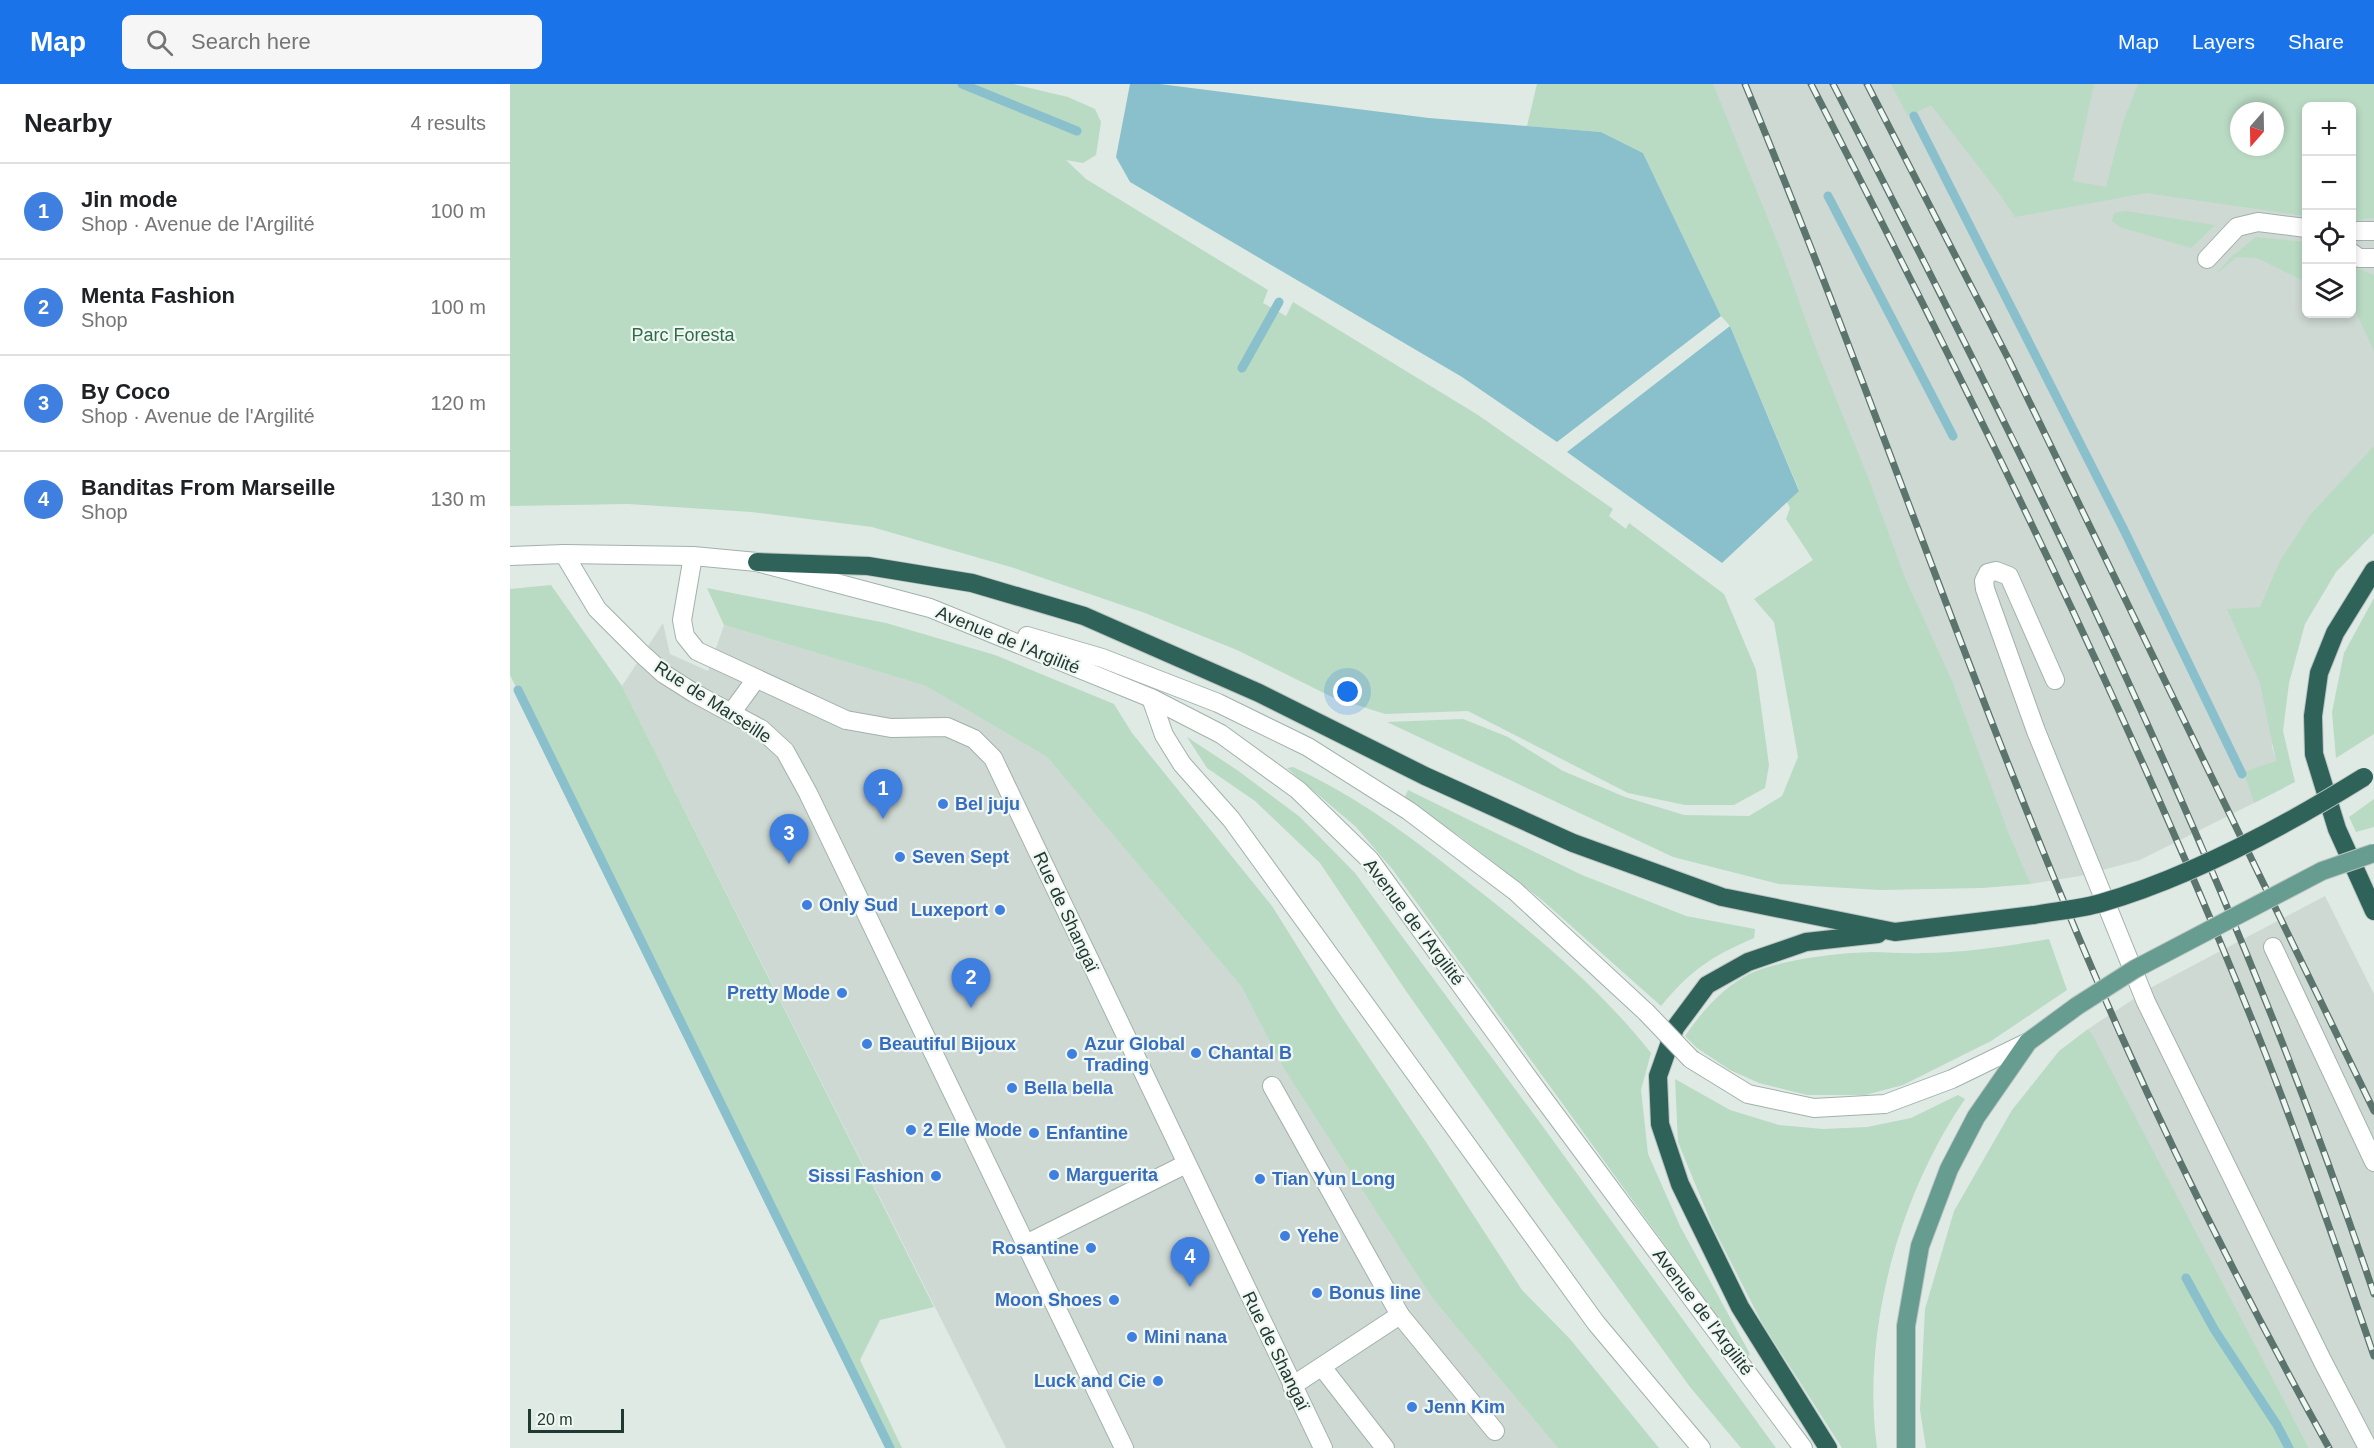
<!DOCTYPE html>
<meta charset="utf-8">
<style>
:root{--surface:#fff;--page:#f6f6f6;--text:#202124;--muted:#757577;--line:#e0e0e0;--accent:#1a73e8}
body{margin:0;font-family:Helvetica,sans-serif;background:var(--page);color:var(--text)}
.controls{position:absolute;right:18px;top:18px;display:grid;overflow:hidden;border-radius:9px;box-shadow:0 3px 9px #0003}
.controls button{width:54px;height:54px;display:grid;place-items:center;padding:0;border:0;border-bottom:2px solid var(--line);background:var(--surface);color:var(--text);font:30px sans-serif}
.compass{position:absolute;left:1720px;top:18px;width:54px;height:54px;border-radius:50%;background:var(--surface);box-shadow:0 3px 9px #0003;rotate:200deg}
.scale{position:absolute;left:18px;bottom:15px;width:96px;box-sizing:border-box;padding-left:6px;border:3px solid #213933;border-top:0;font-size:16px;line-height:21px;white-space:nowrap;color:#213933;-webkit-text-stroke:4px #f0f7f3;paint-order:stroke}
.you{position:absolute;left:838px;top:608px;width:21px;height:21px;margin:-15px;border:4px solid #fff;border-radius:50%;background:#1a73e8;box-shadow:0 0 0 9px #1a73e833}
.badge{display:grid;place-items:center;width:39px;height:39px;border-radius:50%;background:var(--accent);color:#fff;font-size:20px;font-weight:700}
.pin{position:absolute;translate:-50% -50px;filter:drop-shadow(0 2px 3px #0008)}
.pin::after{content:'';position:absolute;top:32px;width:21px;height:18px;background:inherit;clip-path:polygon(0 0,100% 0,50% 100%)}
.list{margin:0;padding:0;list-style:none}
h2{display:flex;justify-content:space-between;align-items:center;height:78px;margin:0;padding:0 24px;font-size:26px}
h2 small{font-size:20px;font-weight:400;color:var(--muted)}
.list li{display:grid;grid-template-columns:39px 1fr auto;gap:18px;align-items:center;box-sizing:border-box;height:96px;padding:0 24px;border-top:2px solid var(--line)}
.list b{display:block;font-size:22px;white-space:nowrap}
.list p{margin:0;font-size:20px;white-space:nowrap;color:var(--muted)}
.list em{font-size:20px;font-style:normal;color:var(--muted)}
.icon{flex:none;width:33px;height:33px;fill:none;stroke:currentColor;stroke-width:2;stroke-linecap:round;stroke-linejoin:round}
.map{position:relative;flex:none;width:1864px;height:1364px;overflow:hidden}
header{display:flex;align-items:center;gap:36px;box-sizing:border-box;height:84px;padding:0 30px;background:var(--accent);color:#fff}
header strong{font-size:28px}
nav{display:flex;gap:33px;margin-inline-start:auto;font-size:21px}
.search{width:420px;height:54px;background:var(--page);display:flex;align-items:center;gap:15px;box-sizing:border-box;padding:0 21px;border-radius:9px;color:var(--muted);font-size:22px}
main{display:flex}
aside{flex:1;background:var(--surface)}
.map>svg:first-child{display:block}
.built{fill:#ced9d4;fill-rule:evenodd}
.green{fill:#b9dac3;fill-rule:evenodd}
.water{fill:#8ac0cc}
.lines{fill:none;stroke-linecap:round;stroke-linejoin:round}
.stream{stroke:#8ac0cc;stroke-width:9}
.minor-casing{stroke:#a2b1ac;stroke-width:20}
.major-casing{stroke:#bcc4c2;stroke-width:20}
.highway-casing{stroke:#bcc4c2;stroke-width:20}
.minor{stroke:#fff;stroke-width:18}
.major{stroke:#679d90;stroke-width:18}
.highway{stroke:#2f6359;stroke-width:18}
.rail-casing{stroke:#5c746e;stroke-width:7}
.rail{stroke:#f0f7f3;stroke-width:4.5;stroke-dasharray:14;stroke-linecap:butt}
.minor-bridge-casing{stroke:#a2b1ac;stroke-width:20;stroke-linecap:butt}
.major-bridge-casing{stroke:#bcc4c2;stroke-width:20;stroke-linecap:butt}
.highway-bridge-casing{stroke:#bcc4c2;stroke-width:20;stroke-linecap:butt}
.minor-bridge{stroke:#fff;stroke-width:18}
.major-bridge{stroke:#679d90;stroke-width:18}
.highway-bridge{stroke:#2f6359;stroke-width:18}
.shop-dot{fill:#3f7fe0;stroke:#f0f7f3;stroke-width:2}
.labels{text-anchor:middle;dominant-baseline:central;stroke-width:4.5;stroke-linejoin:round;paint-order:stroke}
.park-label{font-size:18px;fill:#2e6d48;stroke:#f0f7f3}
.street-label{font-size:18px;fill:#213933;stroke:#f0f7f3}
.shop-label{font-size:18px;font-weight:bold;fill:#366cbe;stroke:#f0f7f3;text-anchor:start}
</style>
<header>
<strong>Map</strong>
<div class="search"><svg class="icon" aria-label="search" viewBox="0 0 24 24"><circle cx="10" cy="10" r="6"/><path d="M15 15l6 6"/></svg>Search here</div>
<nav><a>Map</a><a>Layers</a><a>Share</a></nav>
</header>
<main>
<aside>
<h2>Nearby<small>4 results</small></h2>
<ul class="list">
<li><span class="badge" style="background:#3f7fe0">1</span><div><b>Jin mode</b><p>Shop · Avenue de l'Argilité</p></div><em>100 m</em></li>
<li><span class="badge" style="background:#3f7fe0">2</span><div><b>Menta Fashion</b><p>Shop</p></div><em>100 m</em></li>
<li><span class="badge" style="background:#3f7fe0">3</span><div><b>By Coco</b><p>Shop · Avenue de l'Argilité</p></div><em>120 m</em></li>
<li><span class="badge" style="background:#3f7fe0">4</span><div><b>Banditas From Marseille</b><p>Shop</p></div><em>130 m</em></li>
</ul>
</aside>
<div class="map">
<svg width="1864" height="1364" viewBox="0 0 1864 1364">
<rect width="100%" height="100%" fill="#dfeae5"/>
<g class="built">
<path d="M1114,0h750v384l-53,58 -49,221 12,41 -144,72 -60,16 -49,8 -24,-55zM1796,22h46v208h-46zM1729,27h36v36h-36z"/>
<path d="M153,539l7,31 38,17 16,-46 202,61 121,71 194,229 43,83 148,229 126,150h-552l-384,-762z"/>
<path d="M1815,812l49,98v454h-65l-221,-419 64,-42z"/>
</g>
<g class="green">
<path d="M0,0h503l55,13 27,12 6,13 -5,33 -13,8 -17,-3 20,19 182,111 -5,13 23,13 7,-14 185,113 135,94 -4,7 17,13 3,-6 95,71 32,76 13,95 -4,23 -31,17h-49l-57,-12 -160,-82 -83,3 -53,-17 -95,-47 -92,-37 -131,-45 -142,-41 -121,-15 -123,-8 -118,2z"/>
<path d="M1027,0h176l68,167 35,98 55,136 34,93 47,103 55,148 24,55 -49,4 -102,2 -101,-6 -106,-27 -286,-135 76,-3 45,18 55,34 62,26 59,18 65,1 33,-20 16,-39 -24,-135 -20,-23 59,-39 -27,-41 4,-11 -3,-6 12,-12 -69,-164 -9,-10 -78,-163 -42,-21 -74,-6z"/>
<path d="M1381,0h203l-21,97 33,6 17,-65 15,-38h236v134l-22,3v-115h-46v110l-160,-23 -131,24 -14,-21 -70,-91 -23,11zM1729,27h36v36h-36z"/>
<path d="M1615,127l90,14 -24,23 -71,-21 -8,-6 2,-8z"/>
<path d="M1746,153l50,5v40l-49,-24 -20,-1 -21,17 15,-17z"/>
<path d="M1842,182l22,9v76l-22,-47z"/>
<path d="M1864,362v87l-38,39 -31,52 -16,59 -6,48 12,51 -41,21 -10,-31 32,-11 -16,-78 -33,-74 33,-2 21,-48 29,-44z"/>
<path d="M41,501l71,101 312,621 -54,13 -20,40 42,88h-12l-380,-773v-86z"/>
<path d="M197,504l179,35 109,32 119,49 18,29 140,173 67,107 91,135 92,142 48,49 89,109h-101l-126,-150 -148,-229 -43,-83 -194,-229 -121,-71 -202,-61z"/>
<path d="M1864,514v136l-38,24 -4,-46 12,-59z"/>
<path d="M677,653l50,33 63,47 55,56 186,251 235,324h-35l-51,-61 -148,-203 -136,-193 -86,-128 -65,-62 -48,-33z"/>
<path d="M783,683c62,28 118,70 171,112 67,52 134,107 187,174l-10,37 7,64 32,72 70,128 -3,4 -354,-488 -37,-43 -69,-59z"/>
<path d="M898,706l174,85 104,41 69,13 -1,9c-44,19 -63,32 -93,68l-119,-106 -81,-63 -57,-38z"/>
<path d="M1864,715v28l-18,5 -7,-15z"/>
<path d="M1539,855l18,51 -76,51 -88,44 -38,10h-58l-48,-12 -29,-13 -33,-22 -12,-12c15,-22 34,-44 57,-58 29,-18 95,-25 130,-26 16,0 33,2 50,1 43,0 84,-7 127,-14z"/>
<path d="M1578,945l6,9 215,410h-383l-6,-38 5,-101 29,-98 58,-101 47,-59z"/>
<path d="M1165,995l55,31 49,15 44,4 44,-2 44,-9 47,-23 7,4c-66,96 -104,233 -88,349h-35l-80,-125 -50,-98 -34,-83z"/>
</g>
<g class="water">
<path d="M620,0h30l269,34 172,14 42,21 78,163 -164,126 -95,-65 -332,-195 -14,-25z"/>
<path d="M1220,242l69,165 -77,72 -155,-111z"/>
</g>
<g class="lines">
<g class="stream">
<path d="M452,0l115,47"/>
<path d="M1404,32l210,414 118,244"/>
<path d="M1318,112l125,240"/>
<path d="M732,284l37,-66"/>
<path d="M8,606l372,758"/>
<path d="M1676,1194l28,51 63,96 12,23"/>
</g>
<defs>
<g id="minor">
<path d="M1842,147h22"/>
<path d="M1842,169l7,5h15"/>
<path d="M1697,175l30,-32 21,-5 48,6"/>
<path d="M54,470l33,55 45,45 22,20 30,19 67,36 24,22 23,42 316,655"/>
<path d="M0,472l54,-2 129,2 64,6 173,46 221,90 70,36 77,56 72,70 167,230 266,358"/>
<path d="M183,472l-11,64 3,16 12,15 149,69 45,8 56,-1 27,12 19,19 330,690"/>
<path d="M517,552l75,22 116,45 90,44 101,64 106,80 131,121"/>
<path d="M1545,596l-46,-104 -13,-5 -8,2 -4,8 1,8 51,142 110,271 177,360 45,86"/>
<path d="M641,614l13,37 18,29 49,55 365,504 105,125"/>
<path d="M222,628l24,-33"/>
<path d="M1763,863l101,215"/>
<path d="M1181,975l57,35 66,14 71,-4 67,-25 76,-37"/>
<path d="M762,1002l128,229 95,116"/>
<path d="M516,1160l160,-80"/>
<path d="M812,1283l63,81"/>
<path d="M782,1302l108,-71"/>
</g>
<path id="major" d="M1396,1364v-122l14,-80 29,-77 27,-52 52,-75 49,-36"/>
<g id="highway">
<path d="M247,478l111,4 104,17 112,33 175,77 166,83 148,67 149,54 173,35 139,-17"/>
<path d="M1864,486l-39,63 -16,40 -6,43 1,38 23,75 37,82"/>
<path d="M1318,1364l-88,-141 -60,-123 -20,-60 -2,-48 17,-48 32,-43 41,-23 58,-20 72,-8"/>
</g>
</defs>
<use href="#minor" class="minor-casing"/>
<use href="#major" class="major-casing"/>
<use href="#highway" class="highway-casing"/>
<use href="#minor" class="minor"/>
<use href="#major" class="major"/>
<use href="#highway" class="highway"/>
<defs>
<g id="rail">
<path d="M1235,0c131,315 237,639 376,951 63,141 133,278 208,413"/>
<path d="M1301,0c161,313 319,629 449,956 41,104 78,211 114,316"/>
<path d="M1323,0c203,393 400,790 541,1210"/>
<path d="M1357,0l142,276 365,751"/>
</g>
</defs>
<use href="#rail" class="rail-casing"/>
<use href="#rail" class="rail"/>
<defs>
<path id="minor-bridge" d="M1136,928l45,47"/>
<path id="major-bridge" d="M1567,922l58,-37 187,-98 52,-18"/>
<path id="highway-bridge" d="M1524,831c22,-4 46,-6 67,-12 90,-26 184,-77 263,-126"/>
</defs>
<use href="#minor-bridge" class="minor-bridge-casing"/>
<use href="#major-bridge" class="major-bridge-casing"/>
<use href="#highway-bridge" class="highway-bridge-casing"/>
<use href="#minor-bridge" class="minor-bridge"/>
<use href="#major-bridge" class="major-bridge"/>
<use href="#highway-bridge" class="highway-bridge"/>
</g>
<g class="shop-dot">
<circle cx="433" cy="720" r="6"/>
<circle cx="390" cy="773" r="6"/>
<circle cx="297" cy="821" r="6"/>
<circle cx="490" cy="826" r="6"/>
<circle cx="332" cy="909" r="6"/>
<circle cx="357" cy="960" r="6"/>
<circle cx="686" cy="969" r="6"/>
<circle cx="562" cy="970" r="6"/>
<circle cx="502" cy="1004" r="6"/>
<circle cx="401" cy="1046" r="6"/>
<circle cx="524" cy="1049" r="6"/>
<circle cx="544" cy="1091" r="6"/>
<circle cx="426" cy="1092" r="6"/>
<circle cx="750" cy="1095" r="6"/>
<circle cx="775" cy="1152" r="6"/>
<circle cx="581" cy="1164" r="6"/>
<circle cx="807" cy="1209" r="6"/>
<circle cx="604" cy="1216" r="6"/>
<circle cx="622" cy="1253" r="6"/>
<circle cx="648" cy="1297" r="6"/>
<circle cx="902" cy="1323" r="6"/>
</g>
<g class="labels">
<g class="park-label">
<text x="173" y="251">Parc Foresta</text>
</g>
<g class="street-label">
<text transform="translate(498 556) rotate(22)">Avenue de l'Argilité</text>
<text transform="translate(203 618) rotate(33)">Rue de Marseille</text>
<text transform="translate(556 828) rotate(65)">Rue de Shangaï</text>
<text transform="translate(904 838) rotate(53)">Avenue de l'Argilité</text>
<text transform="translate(1193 1228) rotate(53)">Avenue de l'Argilité</text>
<text transform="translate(766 1267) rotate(64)">Rue de Shangaï</text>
</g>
<g class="shop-label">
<text x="445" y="720">Bel juju</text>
<text x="402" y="773">Seven Sept</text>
<text x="309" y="821">Only Sud</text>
<text x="478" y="826" text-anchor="end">Luxeport</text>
<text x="320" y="909" text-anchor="end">Pretty Mode</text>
<text x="369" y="960">Beautiful Bijoux</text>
<text x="574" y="960">Azur Global<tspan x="574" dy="21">Trading</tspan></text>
<text x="698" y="969">Chantal B</text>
<text x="514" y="1004">Bella bella</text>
<text x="413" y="1046">2 Elle Mode</text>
<text x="536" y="1049">Enfantine</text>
<text x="556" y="1091">Marguerita</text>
<text x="414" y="1092" text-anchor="end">Sissi Fashion</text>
<text x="762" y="1095">Tian Yun Long</text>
<text x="787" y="1152">Yehe</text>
<text x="569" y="1164" text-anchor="end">Rosantine</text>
<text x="819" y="1209">Bonus line</text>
<text x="592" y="1216" text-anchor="end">Moon Shoes</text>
<text x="634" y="1253">Mini nana</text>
<text x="636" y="1297" text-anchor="end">Luck and Cie</text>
<text x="914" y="1323">Jenn Kim</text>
</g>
</g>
</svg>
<div class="controls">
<button>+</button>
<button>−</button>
<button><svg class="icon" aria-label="locate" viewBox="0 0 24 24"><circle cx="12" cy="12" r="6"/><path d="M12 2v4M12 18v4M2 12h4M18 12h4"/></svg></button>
<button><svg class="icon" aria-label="layers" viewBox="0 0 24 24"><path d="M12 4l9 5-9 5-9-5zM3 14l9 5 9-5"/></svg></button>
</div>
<svg class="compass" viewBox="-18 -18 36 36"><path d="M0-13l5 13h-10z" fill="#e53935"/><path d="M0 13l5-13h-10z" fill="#757577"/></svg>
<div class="scale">20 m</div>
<div class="you"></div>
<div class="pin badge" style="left:373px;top:735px;background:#3f7fe0">1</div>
<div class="pin badge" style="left:461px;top:924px;background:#3f7fe0">2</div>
<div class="pin badge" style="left:279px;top:780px;background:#3f7fe0">3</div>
<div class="pin badge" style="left:680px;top:1203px;background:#3f7fe0">4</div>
</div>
</main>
